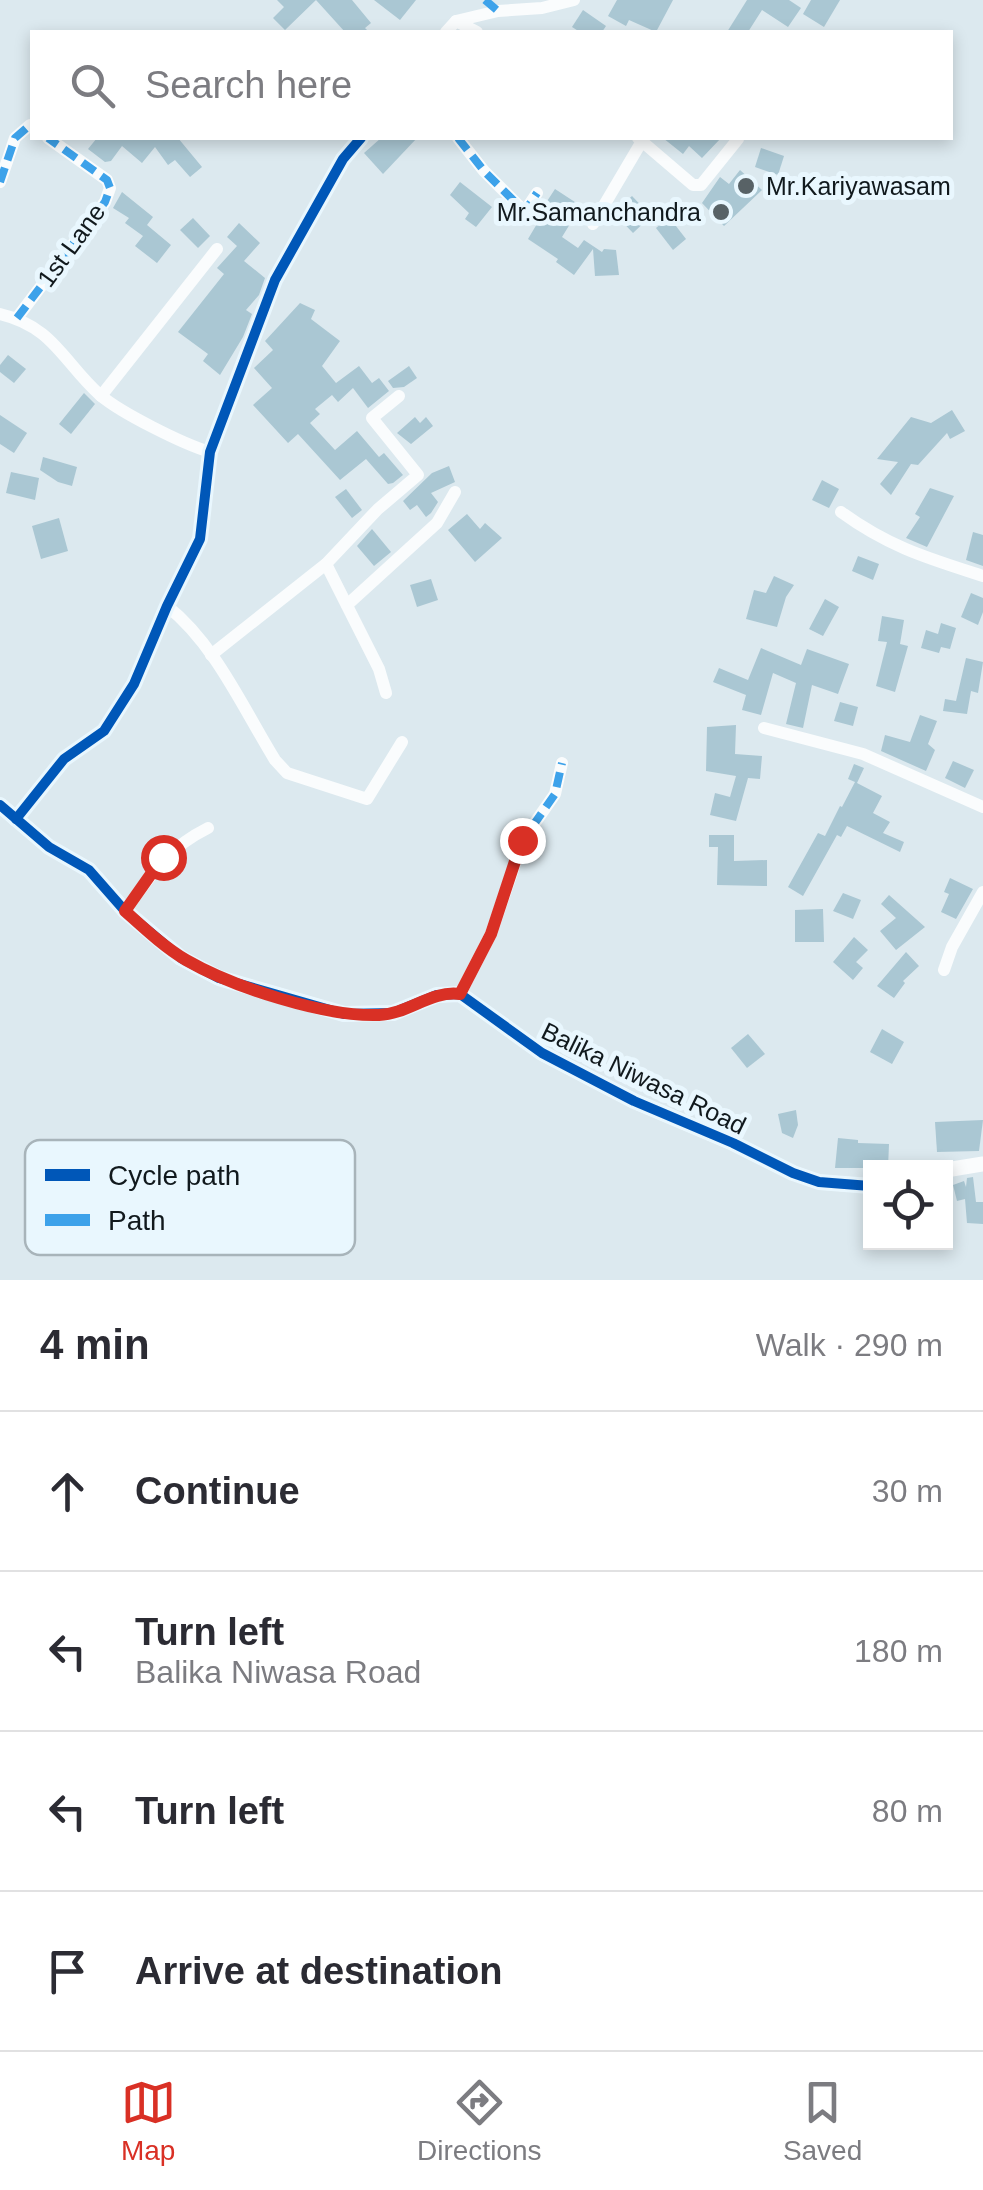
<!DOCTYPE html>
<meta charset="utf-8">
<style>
:root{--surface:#fff;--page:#f2f2f3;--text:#2b2b33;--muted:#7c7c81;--line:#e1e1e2;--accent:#d93025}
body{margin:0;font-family:Arial,sans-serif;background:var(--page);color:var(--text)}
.controls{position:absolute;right:30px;bottom:30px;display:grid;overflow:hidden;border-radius:0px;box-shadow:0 5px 15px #0003}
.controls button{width:90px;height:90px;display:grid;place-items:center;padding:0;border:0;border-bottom:2px solid var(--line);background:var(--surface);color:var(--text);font:50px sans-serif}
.stop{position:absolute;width:30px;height:30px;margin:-22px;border:8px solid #d93025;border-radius:50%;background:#fff}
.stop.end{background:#d93025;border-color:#fff;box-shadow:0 2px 10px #0008}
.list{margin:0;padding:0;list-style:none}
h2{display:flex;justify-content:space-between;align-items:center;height:130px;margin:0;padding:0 40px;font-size:42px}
h2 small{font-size:32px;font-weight:400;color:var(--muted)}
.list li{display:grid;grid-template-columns:65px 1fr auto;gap:30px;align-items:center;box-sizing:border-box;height:160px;padding:0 40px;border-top:2px solid var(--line)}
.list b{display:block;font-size:38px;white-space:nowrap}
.list p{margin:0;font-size:32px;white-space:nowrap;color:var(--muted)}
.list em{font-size:32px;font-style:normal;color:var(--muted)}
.icon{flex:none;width:55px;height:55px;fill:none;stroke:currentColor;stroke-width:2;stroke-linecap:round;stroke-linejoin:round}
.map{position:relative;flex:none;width:983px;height:1280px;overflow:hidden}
.search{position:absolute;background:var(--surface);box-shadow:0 5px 15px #0003;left:30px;right:30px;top:30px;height:110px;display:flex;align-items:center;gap:25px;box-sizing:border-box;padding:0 35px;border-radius:0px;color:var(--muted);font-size:38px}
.sheet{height:770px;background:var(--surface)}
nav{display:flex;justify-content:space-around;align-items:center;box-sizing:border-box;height:140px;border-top:2px solid var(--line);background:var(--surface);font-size:28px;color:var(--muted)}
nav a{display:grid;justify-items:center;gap:5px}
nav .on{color:var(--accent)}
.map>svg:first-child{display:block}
.building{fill:#aac7d3}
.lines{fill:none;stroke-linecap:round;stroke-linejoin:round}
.minor{stroke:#fafcfd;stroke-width:12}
.tertiary{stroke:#fafcfd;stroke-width:15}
.quiet{stroke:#3da2ea;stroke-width:8;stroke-dasharray:15 8;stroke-linecap:butt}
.cycleway-casing{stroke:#e9f7fe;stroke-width:16}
.cycleway{stroke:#0057b8;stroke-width:10}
.route{stroke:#d93025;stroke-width:12}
.poi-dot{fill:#586266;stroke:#e9f7fe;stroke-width:4}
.labels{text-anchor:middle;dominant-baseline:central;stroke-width:10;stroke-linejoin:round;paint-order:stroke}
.poi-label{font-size:25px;fill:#11191d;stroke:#e9f7fe;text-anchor:start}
.street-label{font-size:25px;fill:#11191d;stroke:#e9f7fe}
.key{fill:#e9f7fe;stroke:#a8b4ba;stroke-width:2.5}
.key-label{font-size:28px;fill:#11191d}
</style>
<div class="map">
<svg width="983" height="1280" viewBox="0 0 983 1280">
<rect width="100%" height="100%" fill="#dce9ef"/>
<g class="building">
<path d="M277,0h39l-31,30 -12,-12 11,-11z"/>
<path d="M316,0h36l19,23 -6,5 4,4h-24z"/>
<path d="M374,0h42l-16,20z"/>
<path d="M617,0h56l-17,32 -27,-12 -3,6 -18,-10z"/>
<path d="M747,0h42l12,8 -13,19 -26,-17 -14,22h-21z"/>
<path d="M811,0h29l-16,27 -21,-13z"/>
<path d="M583,10l23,16 -4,6h-22l-8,-5z"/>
<path d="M97,138h81l24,29 -12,10 -15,-17 -7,5 -13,-18 -13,16 -20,-17 -11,15 -6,1 -17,-13z"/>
<path d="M381,138h36l-34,36 -19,-21z"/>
<path d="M663,138h58l-19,20 -13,-12 -6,8z"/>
<path d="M761,148l23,8 -6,19 -23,-8z"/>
<path d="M740,170l22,20 -38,36 -22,-23 18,-26 9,7z"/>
<path d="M460,182l32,25 -16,20 -11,-8 4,-6 -19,-18z"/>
<path d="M555,189l26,17 -19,31 16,11 6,-8 18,12 2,-3 12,1 3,25 -24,1 -2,-27 -19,26 -18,-13 2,-3 -30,-20 13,-22 -3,-2z"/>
<path d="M122,192l31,25 -6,8 24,20 -14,18 -22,-17 8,-10 -18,-13 4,-5 -16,-10z"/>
<path d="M632,196l19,20 -18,17 -19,-20z"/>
<path d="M669,217l17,22 -13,11 -17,-22z"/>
<path d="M193,218l17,18 -12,12 -18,-18z"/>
<path d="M239,223l21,20 -16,18 21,17 -6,17 -13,15 6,4 -9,23 -23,38 -17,-14 5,-7 -30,-22 46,-58 -7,-6 20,-22 -10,-9z"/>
<path d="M300,303l15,7 -4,9 29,22 -18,25 14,17 23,-17 13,17 7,-5 10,13 -21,17 -15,-20 -15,14 -6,-7 -17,14 5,5 -10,9 25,27 22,-19 22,26 5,-4 19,22 -10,8 -5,1 -22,-25 -26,21 -42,-46 -10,9 -35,-38 19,-17 -18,-20 19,-18 -8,-9z"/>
<path d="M8,355l18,14 -12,14 -14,-11v-7z"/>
<path d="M409,366l8,12 -13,9 -11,1 -5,-7z"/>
<path d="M84,393l11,11 -24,30 -12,-10z"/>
<path d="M952,410l13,21 -15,8 -3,-6 -29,32 -7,-1 -20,31 -11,-11 18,-22 -21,-3 34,-42 20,6z"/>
<path d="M0,415l27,18 -13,20 -14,-9z"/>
<path d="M415,417l5,6 6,-6 7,9 -22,18 -14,-11z"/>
<path d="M43,457l34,10 -5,19 -14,-4 -18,-12z"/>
<path d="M449,466l6,16 -24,11 7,9 -7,11 -5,4 -9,-12 -7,5 -7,-9 29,-28z"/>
<path d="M11,472l28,6 -4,22 -29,-7z"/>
<path d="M822,480l17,9 -10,19 -17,-8z"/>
<path d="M930,488l24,8 -27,51 -21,-9 14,-21 -5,-3z"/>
<path d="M346,489l16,21 -10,8 -17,-21z"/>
<path d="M467,514l13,15 5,-6 17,15 -27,24 -27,-32z"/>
<path d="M59,518l9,33 -27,8 -9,-33z"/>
<path d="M372,529l19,23 -17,14 -17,-20z"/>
<path d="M973,532l10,3v31l-17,-6z"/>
<path d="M858,556l21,8 -6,16 -21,-9z"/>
<path d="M774,576l20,9 -8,12 -9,30 -31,-8 8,-29 12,3z"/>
<path d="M431,579l7,21 -21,7 -7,-22z"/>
<path d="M971,593l12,5v14l-5,13 -17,-8z"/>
<path d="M825,599l14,8 -16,29 -14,-7z"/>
<path d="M882,616l22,4 -4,24 8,2 -13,46 -19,-6 11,-44 -9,-1z"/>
<path d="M941,623l15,5 -6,21 -9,-2 -2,6 -18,-5 5,-18 12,4z"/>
<path d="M761,648l40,17 6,-16 42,15 -11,30 -26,-9 -9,43 -17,-4 10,-41 -23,-10 -12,42 -19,-5 4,-15 -33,-13 6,-14 29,12z"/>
<path d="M966,658l17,4 -5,31 -7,-2 -4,23 -24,-3 2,-12 11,2z"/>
<path d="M840,702l18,5 -5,19 -19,-5z"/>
<path d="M920,715l17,6 -9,23 7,6 -9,21 -45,-20 4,-16 25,7z"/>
<path d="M736,725l-1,29 27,2 -2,23 -12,-1 -12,43 -26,-6 5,-22 15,4 6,-21 -30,-5 1,-44z"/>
<path d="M953,761l21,9 -9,18 -20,-10z"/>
<path d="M854,764l10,4 -7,15 25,13 -9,17 17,9 -7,11 21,9 -4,10 -53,-26 -6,11 -4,-2 -34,61 -15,-9 30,-54 7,3 15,-30 2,1 13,-25 -7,-3z"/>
<path d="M709,835h25v26l33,-1v26l-50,-1 1,-38h-9z"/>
<path d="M950,878l23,11 -17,30 -15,-7 8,-18 -5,-2z"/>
<path d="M843,893l18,7 -8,19 -20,-8z"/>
<path d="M889,895l36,32 -29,23 -16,-19 16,-13 -15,-14z"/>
<path d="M823,909l1,33h-29v-32z"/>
<path d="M854,937l14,13 -12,12 7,6 -10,12 -20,-18z"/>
<path d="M906,952l13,14 -16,15 2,2 -11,15 -17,-12z"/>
<path d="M882,1029l22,13 -12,22 -22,-12z"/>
<path d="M748,1034l17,20 -18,14 -16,-20z"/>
<path d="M796,1110l2,15 -5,13 -11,-5 -4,-19z"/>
<path d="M983,1120l-4,31 -42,1 -2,-30z"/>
<path d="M838,1138l20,2v3l31,1 -1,24h-53z"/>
<path d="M973,1177l3,25h7v22l-16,-1 -2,-24 -8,2 -4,-16 11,-4 2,6 1,-9z"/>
</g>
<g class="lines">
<g class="minor">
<path d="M456,21l21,11"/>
<path d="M446,32l10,-11 42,-10 44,-3 32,-8"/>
<path d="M458,138l26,33 37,37h6l10,-15"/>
<path d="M638,138l55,47h8l37,-46"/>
<path d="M0,182l15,-44 15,-13 2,1"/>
<path d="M593,224l49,-83"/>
<path d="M0,314c53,12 64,49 100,81 21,18 83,49 110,57"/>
<path d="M17,318l88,-116 5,-14 -3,-8 -59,-42"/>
<path d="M101,396l116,-147"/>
<path d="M841,512c48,35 86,46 142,64"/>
<path d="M326,564l53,105 7,24"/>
<path d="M347,605l90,-82 18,-31"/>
<path d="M167,606c48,38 76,102 108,154l12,13 80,26 35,-57"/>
<path d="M211,655l115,-91 52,-55 40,-34 -46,-57 27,-22"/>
<path d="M764,728l99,26 120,53"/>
<path d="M16,819l48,-60 40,-28 30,-47 33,-78 33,-67 10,-87 65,-172 68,-121 18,-21"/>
<path d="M125,911c27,-37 41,-62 83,-83"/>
<path d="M944,970l8,-23 31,-55"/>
<path d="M460,994l31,-60 32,-94 32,-46 7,-31"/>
</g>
<g class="tertiary">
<path d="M0,805l49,42 40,23 36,41 56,47 38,20 125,36 49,-1 44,-18 23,-1 82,59 92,48 99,42 60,30 26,9 51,4"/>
<path d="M946,1170l37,-6"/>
</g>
<g class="quiet">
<path d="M485,0l13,11"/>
<path d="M458,138l26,33 37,37h6l10,-15"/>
<path d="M0,182l15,-44 15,-13 2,1"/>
<path d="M17,318l88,-116 5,-14 -3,-8 -59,-42"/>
<path d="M460,994l31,-60 32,-94 32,-46 7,-31"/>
</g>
<defs>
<g id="cycleway">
<path d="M0,805l49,42 40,23 36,41 56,47 38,20 125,36 49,-1 44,-18 23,-1 82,59 92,48 99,42 60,30 26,9 51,4"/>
<path d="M16,819l48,-60 40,-28 30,-47 33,-78 33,-67 10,-87 65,-172 68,-121 18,-21"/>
</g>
</defs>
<use href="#cycleway" class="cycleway-casing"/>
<use href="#cycleway" class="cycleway"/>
</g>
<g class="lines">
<path class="route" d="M163,857l-38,54c19,17 39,36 61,49 47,27 138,57 193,55 29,-1 52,-25 81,-21l31,-60 31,-94"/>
</g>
<g class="poi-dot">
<circle cx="746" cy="186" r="10"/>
<circle cx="721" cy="212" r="10"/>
</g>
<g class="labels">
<g class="poi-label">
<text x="766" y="186">Mr.Kariyawasam</text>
<text x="701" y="212" text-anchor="end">Mr.Samanchandra</text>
</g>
<g class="street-label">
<text transform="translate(71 245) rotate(-54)">1st Lane</text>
<text transform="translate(644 1078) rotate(26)">Balika Niwasa Road</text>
</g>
</g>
<rect x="25" y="1140" width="330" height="115" rx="15" class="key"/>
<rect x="45" y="1169" width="45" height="12" fill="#0057b8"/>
<rect x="45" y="1214" width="45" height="12" fill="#3da2ea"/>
<g class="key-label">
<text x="108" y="1185">Cycle path</text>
<text x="108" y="1230">Path</text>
</g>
</svg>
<div class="controls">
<button><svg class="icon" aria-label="locate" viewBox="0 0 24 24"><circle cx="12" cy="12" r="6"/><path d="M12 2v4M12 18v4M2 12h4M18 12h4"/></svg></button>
</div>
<div class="stop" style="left:163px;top:857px"></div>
<div class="stop end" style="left:522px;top:840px"></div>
<div class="search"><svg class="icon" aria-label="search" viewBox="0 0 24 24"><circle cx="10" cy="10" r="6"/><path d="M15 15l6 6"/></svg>Search here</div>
</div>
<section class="sheet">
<h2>4 min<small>Walk · 290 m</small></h2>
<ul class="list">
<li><svg class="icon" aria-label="ahead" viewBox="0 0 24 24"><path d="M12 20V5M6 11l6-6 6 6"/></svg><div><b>Continue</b></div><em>30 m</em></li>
<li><svg class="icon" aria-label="left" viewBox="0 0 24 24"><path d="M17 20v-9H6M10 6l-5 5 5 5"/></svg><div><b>Turn left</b><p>Balika Niwasa Road</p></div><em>180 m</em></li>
<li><svg class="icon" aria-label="left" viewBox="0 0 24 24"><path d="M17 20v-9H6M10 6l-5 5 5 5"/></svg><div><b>Turn left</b></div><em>80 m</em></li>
<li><svg class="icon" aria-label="arrive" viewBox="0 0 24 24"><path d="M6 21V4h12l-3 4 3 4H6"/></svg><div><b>Arrive at destination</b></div></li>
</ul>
</section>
<nav>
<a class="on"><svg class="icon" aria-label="map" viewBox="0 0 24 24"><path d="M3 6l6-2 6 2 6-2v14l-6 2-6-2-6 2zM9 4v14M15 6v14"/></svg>Map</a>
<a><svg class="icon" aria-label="directions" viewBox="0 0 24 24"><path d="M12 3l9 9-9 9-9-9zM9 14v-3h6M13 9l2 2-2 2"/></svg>Directions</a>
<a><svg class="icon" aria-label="saved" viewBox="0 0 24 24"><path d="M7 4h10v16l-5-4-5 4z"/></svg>Saved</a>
</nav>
